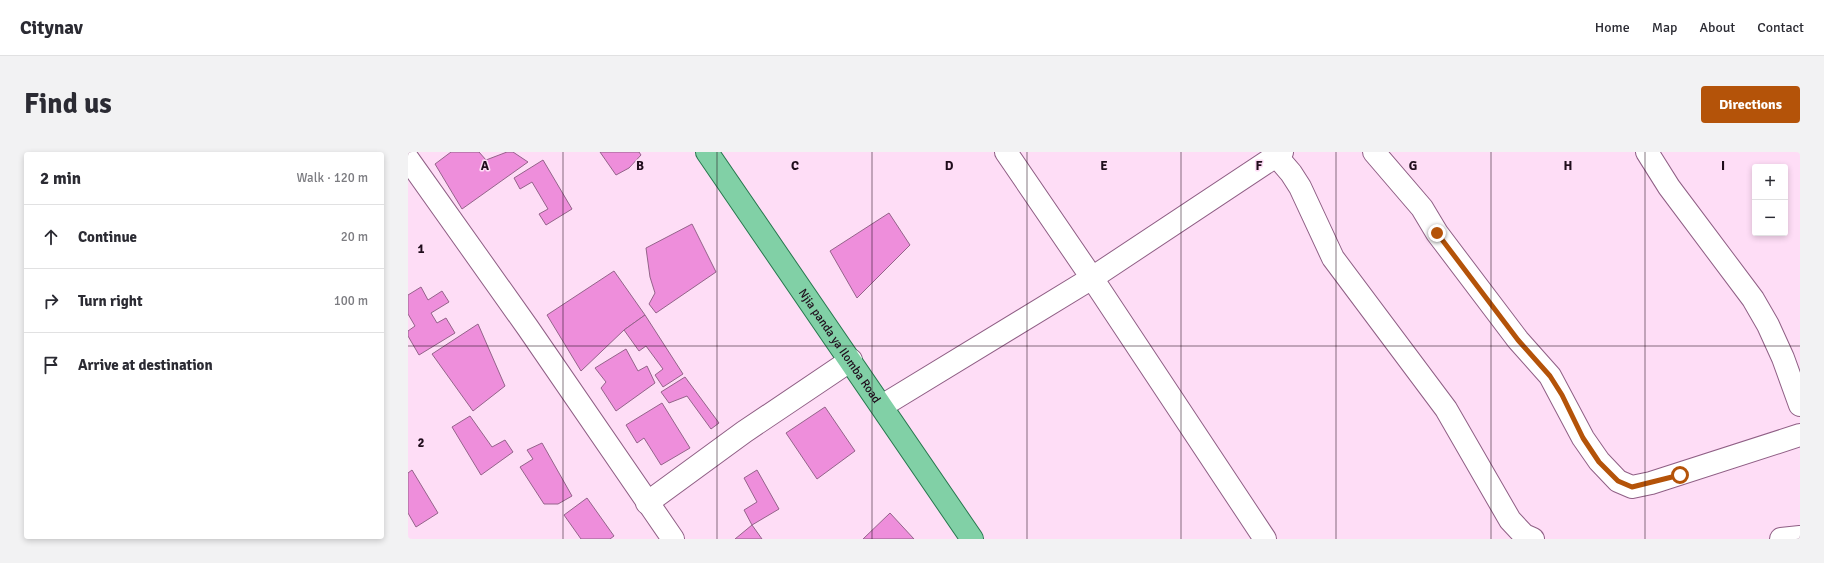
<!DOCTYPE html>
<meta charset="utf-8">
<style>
:root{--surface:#fff;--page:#f2f2f3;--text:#2b2b33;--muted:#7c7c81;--line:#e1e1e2;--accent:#b45309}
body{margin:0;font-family:Signika,sans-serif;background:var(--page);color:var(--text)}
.controls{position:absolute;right:12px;top:12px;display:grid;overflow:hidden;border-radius:4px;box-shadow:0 2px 6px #0003}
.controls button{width:36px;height:36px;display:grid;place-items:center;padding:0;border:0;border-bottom:1px solid var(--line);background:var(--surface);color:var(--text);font:20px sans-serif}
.stop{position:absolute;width:12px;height:12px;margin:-9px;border:3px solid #b45309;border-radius:50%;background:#fff}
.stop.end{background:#b45309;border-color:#fff;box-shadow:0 1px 4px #0008}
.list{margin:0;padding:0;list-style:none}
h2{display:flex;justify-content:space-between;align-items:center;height:52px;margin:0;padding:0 16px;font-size:17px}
h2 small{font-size:13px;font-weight:400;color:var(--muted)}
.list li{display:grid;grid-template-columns:26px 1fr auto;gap:12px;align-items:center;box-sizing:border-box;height:64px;padding:0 16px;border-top:1px solid var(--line)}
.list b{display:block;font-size:15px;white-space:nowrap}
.list em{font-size:13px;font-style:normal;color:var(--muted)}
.icon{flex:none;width:22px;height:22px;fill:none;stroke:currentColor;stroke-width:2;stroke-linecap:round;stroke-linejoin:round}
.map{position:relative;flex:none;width:1392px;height:387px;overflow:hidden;border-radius:4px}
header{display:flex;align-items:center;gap:24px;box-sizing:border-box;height:56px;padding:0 20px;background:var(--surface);border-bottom:1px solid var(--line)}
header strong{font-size:19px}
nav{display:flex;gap:22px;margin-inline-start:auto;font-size:14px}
.intro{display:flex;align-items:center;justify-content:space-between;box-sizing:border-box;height:96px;padding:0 24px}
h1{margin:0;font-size:28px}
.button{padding:10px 18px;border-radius:4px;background:var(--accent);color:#fff;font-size:14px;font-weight:700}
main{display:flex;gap:24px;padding:0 24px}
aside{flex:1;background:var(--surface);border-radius:4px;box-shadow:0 2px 6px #0003}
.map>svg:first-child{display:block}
.building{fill:#ee8edb;stroke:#94638a}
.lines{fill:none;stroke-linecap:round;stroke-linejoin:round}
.minor-casing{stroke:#8f5f85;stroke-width:24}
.major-casing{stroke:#28784f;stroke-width:24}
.minor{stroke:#fff;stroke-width:22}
.major{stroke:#81d0a6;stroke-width:22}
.route{stroke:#b45309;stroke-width:5}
.grid{fill:none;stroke:#200d1c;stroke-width:1;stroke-opacity:0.55}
.labels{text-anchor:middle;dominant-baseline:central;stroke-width:3;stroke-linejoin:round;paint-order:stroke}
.street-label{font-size:12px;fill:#200d1c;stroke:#feddf6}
.grid-label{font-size:13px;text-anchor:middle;font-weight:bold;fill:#200d1c;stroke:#feddf6;stroke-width:3;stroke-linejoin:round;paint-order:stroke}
</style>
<header>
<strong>Citynav</strong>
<nav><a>Home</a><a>Map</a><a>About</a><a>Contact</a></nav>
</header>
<div class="intro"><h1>Find us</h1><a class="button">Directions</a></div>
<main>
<aside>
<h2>2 min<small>Walk · 120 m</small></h2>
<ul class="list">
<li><svg class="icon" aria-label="ahead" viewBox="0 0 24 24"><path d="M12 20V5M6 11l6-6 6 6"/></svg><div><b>Continue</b></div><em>20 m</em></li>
<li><svg class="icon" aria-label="right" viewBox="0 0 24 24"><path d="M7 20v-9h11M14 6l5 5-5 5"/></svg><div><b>Turn right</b></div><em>100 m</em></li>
<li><svg class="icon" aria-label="arrive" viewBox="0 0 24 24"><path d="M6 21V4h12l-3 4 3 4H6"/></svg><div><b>Arrive at destination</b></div></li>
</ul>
</aside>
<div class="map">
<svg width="1392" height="387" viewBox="0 0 1392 387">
<rect width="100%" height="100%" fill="#feddf6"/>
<g class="building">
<path d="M43,0h28l7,8 21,-8h6l15,10 -66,47 -27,-45z"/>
<path d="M192,0h39l2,3 -12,13 -13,7z"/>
<path d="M135,8l29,49 -26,16 -7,-11 9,-5 -16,-27 -12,7 -6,-11z"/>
<path d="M481,61l21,32 -53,53 -27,-47z"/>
<path d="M284,72l24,48 -60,41 -7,-9 6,-11 -5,-16 -4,-29z"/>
<path d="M206,119l31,44 -21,15 -43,41 -34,-56z"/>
<path d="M13,135l7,13 14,-9 7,11 -18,11 6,10 9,-5 9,15 -36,22 -11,-19v-5l7,-5 -7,-12v-19z"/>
<path d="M237,163l38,59 -20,13 -8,-12 8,-6 -17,-23 -7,5 -15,-21z"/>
<path d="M70,172l27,62 -32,25 -41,-57z"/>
<path d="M218,197l12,22 9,-5 8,17 -39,28 -15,-23 5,-6 -11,-14z"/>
<path d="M277,225l34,46 -8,6 -24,-33 -18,7 -8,-11z"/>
<path d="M254,251l28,45 -29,17 -17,-27 -7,5 -11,-18z"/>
<path d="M417,255l30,44 -38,28 -31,-46z"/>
<path d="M62,264l22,31 13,-7 8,12 -32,23 -29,-48z"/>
<path d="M134,291l30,53 -14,8h-14l-24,-37 13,-8 -6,-9z"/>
<path d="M4,318l26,43 -22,14 -8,-14v-40z"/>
<path d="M349,318l22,39 -27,16 -8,-15 13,-8 -13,-24z"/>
<path d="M179,346l27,38 -4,3h-29l-17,-24z"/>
<path d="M482,361l24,26h-51z"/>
<path d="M344,373l10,14h-27z"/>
</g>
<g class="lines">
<defs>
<g id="minor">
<path d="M598,0l86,126 173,261"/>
<path d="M865,0l18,21 9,14 33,71 113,151 64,111 14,15 9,4"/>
<path d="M966,0l48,56 15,25 81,107 32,36 33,62 16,23 19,20 14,6 19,-4 149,-48"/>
<path d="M1239,0l22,35 84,112 15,26 15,33 17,47"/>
<path d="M0,7l120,169 145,211"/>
<path d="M474,254l210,-128 190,-126"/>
<path d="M239,351l97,-71 107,-72"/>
<path d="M1373,387l19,-2"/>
</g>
<g id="major">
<path id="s1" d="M299,0l265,387"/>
</g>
</defs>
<use href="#minor" class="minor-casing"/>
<use href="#major" class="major-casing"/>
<use href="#minor" class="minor"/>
<use href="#major" class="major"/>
</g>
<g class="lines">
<path class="route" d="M1029,81l81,107 32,36 12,19 21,43 16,24 19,19 14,6 48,-12"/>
</g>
<path class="grid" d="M155,0v387M309,0v387M464,0v387M619,0v387M773,0v387M928,0v387M1083,0v387M1237,0v387M0,194h1392"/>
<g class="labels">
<g class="street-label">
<text stroke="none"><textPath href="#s1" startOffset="235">Njia panda ya Ilomba Road</textPath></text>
</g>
</g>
<g class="grid-label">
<text x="77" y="18">A</text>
<text x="232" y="18">B</text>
<text x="387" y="18">C</text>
<text x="541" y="18">D</text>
<text x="696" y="18">E</text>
<text x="851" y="18">F</text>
<text x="1005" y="18">G</text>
<text x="1160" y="18">H</text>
<text x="1315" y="18">I</text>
<text x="13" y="101">1</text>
<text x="13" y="295">2</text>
</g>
</svg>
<div class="controls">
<button>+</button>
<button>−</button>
</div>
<div class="stop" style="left:1272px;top:323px"></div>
<div class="stop end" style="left:1029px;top:81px"></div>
</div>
</main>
